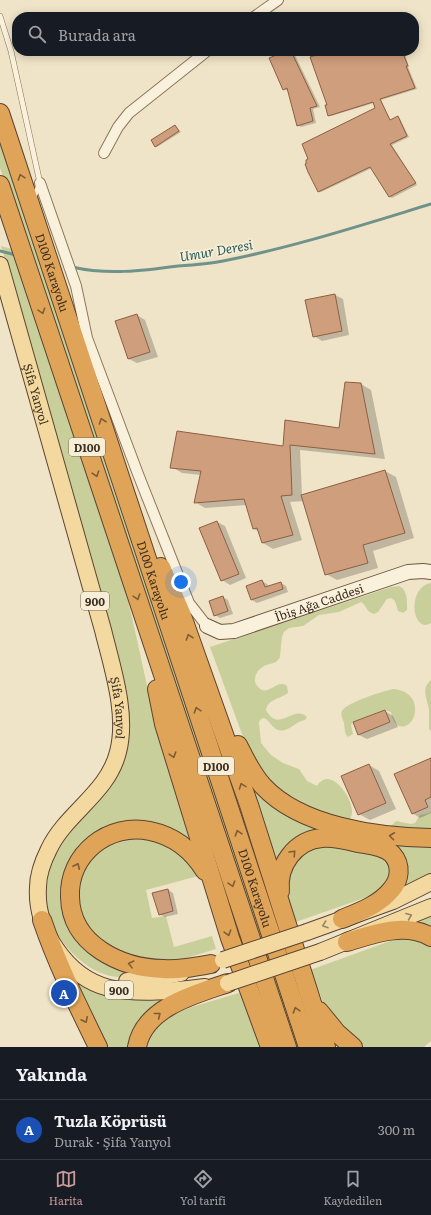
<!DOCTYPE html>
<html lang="tr">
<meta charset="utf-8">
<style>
:root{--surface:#171b24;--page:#20242c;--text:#f1f3f6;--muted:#9ea1a6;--line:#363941;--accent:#cc999b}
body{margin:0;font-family:Literata,serif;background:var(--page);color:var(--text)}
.you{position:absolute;left:181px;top:582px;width:14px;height:14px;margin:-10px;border:3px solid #fff;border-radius:50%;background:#1a73e8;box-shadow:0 0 0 6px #1a73e833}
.badge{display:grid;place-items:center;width:26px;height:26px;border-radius:50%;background:var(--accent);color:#fff;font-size:13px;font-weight:700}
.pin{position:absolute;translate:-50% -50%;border:2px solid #fff;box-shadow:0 1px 4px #0006}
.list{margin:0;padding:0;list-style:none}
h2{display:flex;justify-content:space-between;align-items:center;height:52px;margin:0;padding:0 16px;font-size:17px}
h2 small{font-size:13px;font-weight:400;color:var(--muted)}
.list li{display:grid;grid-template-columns:26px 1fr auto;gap:12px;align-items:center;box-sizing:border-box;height:60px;padding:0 16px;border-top:1px solid var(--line)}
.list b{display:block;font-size:15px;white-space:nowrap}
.list p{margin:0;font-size:13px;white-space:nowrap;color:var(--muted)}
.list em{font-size:13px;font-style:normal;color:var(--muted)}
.icon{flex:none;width:22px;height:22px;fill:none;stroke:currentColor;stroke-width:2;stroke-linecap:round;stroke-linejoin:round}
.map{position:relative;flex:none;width:431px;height:1047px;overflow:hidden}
.search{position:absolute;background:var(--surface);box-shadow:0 2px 10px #0003;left:12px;right:12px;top:12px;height:44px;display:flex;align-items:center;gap:10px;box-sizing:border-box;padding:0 14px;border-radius:16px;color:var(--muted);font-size:15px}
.sheet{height:112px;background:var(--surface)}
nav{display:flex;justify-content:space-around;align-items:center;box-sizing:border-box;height:56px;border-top:1px solid var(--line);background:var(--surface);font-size:11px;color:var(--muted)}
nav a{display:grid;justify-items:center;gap:2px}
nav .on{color:var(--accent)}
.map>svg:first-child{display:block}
.green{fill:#c9cf9b}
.shadow{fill:#0003}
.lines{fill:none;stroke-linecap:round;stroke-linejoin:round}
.stream{stroke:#6f938a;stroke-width:3}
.building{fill:#cf9f7d;stroke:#8d5f41}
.lane-casing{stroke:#8d765c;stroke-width:6}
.street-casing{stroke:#8d765c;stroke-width:12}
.secondary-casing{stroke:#6f573f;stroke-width:16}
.primary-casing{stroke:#5b4430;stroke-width:18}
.highway-casing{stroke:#5b4430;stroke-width:20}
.lane{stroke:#faf1dc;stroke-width:5}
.street{stroke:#faf1dc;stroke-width:10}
.secondary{stroke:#faf1dc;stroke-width:14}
.primary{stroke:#f3d9a0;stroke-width:16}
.highway{stroke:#e0a458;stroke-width:18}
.primary-bridge-casing{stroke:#5b4430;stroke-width:18;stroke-linecap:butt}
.primary-bridge{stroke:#f3d9a0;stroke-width:16}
.oneway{stroke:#7e5d36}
.oneway2{stroke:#988460}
.labels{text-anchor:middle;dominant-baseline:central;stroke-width:3.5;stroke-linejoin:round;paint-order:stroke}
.shield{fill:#f7eed8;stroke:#756857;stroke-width:1}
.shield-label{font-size:11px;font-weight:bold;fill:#3d2e20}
.street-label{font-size:12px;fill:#3d2e20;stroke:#f7eed8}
.water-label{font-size:13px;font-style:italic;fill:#2f5d5a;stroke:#f7eed8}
</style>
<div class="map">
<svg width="431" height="1047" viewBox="0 0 431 1047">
<rect width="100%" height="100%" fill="#f0e4c8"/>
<g class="green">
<path d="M0,143l77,231 34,108 189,565h-8l-292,-879z"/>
<path d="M1,246l15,4 106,330c14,46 21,95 34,141 13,45 30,89 44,133l-27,-22 -90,15 -12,75 79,50c-9,2 -19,5 -29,5 -36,0 -71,-42 -76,-75 -2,-12 2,-35 7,-46 4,-8 16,-25 22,-31 10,-10 21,-19 30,-30 15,-18 23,-39 25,-62 1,-19 -5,-39 -10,-58 -7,-33 -15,-66 -24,-99 -31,-110 -61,-221 -94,-330z"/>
<path d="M431,583v40c-19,12 -25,-36 0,-40z"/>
<path d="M399,586c9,4 8,15 8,24l-4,3 -5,-2 -3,-10 -4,-3 -4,1 -9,13 -4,2c-8,-2 -7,-8 -13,-12l-22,10 -20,3 -16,11 -14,2 -5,4 -2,5 -2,20c-1,2 -2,3 -4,5 -4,2 -8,2 -12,4 -7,4 -13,14 -6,21 11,11 18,-9 29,-1l1,7c-8,6 -20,6 -22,17 13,24 27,-6 41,7l-2,3c-11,2 -19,15 -29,9 -5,-3 -7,-9 -12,-11l-3,1 -2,3 2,21 10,12 12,8 16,6 8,12 10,5c13,-22 37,13 35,27 0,3 -2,6 -4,8l-51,-16 -32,-26 -19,-34 -36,-98 181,-60z"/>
<path d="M431,680v51l-2,-2c0,-6 0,-13 0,-19 -1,-11 -9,-21 2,-30z"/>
<path d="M394,689c8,1 15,4 19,11 10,23 -18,40 -22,12l-6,-2 -32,12 -2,3 2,9 -5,3c-4,-4 -3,-8 -4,-14 -1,-4 -4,-8 -2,-12 4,-8 43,-21 52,-22z"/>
<path d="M238,759l26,37 167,49v29l-34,19 6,-29 -71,-31 -54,35z"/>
<path d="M431,811v19l-39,-1 -1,-3 5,-5 15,3 4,-1 5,-8 9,-2z"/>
<path d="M113,838l51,2 38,35 -56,15 6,28 14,-2 8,31 38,-11 4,13 -36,11 -33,1 -38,-10 -32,-38 3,-44z"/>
<path d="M329,843l59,15 4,18 -14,16 -8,4 -77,27 -7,-29 6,-32 6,-7z"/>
<path d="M431,913v19l-21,-7 15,-10z"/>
<path d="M404,936l27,8v97l-7,6h-61l-11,-7 -26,-31 -16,-39z"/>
<path d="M71,973l102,23 -41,51h-25z"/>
<path d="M242,992l18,55h-118l3,-9 22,-21 25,-10z"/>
</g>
<g class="shadow">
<path d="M283,51h10l27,56 -7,2 3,14 -15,4 -3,-2 -9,-35 -2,1 -3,-2z"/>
<path d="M332,51h72l5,16h-1l9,22 -36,11 10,21 7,-4 2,2 9,18 -17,8 25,40 -25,13 -2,-1 -18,-29 -51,24 -3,-1 59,-82 -3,-6 -43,13 -2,-1 -1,-10z"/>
<path d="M175,126l6,6 -24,15 -2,-1z"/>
<path d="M335,295l8,4 6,36 -27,6 -8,-5 -8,-36z"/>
<path d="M137,315l8,5 13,37 -21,6 -8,-4 -13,-37z"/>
<path d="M361,384l10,6 14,69 -85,-9 2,46 83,-25 11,6 18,61 -41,13 5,17 -41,12 -11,-6 -22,-73 -14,1 12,38 -29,9 -10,-6 -3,-11 -6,-3 -7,-24 -42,3 -10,-6 6,-27 -19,-2 -10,-6 112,-20 56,-18z"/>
<path d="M217,522l8,4 21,52 -16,7 -8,-5z"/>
<path d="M262,581l5,3 2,3 12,-4 5,3 2,6 -31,11 -5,-3z"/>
<path d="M223,597l5,3 5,14 -13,4 -5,-3z"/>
<path d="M385,711l8,5 5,11 -31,12 -8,-4z"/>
<path d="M431,759v54l-11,5 -8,-5z"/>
<path d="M369,765l10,6 17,38 -26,11 -11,-6z"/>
<path d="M168,890l5,3 5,21 -13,3 -6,-3z"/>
</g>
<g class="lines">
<g class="stream">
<path d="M0,251l16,4"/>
<path d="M72,267c35,8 70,4 106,-1 15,-1 30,-2 45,-5 71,-14 139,-36 208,-57"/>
</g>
</g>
<g class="building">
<path d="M286,51h5l26,55 -7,2 3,13 -16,5 -10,-38 -4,2 -14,-32z"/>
<path d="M329,51h73l6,15h-2l9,22 -35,11 10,21 8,-4 9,20 -17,8 26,39 -27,14 -19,-30 -52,25 -10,-20 -3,-8h1v-4l2,-1 -6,-15 73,-36 -2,-6 -45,14 -3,-11h2l-17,-48z"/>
<path d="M175,125l4,6 -24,16 -4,-7z"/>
<path d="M335,294l7,37 -29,6 -8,-37z"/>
<path d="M137,314l13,38 -22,7 -13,-38z"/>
<path d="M345,382l16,1 14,71 -85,-9 2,50 -11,1 12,39 -31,8 -5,-15 -4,1 -9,-30 -50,4 7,-32 -31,-3 7,-37 106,15 2,-26 54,8z"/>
<path d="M385,470l20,63 -42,12 5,18 -43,12 -24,-80z"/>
<path d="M217,521l22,53 -18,7 -22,-53z"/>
<path d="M262,580l3,7 16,-5 2,7 -32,11 -5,-14z"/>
<path d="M223,596l5,15 -14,5 -5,-15z"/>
<path d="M385,710l5,12 -32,13 -5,-13z"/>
<path d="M431,758v39l-6,3 3,7 -16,7 -18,-40z"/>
<path d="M369,764l17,39 -28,12 -17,-39z"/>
<path d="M168,889l5,22 -14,4 -7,-22z"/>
</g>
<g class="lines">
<defs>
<path id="lane" d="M0,16l11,35 29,132 -7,16"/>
<g id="street">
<path d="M254,17l24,-17"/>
<path d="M104,153l14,-26 11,-14 78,-62"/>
<path d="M40,183l36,103 11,52 51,136 51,129 18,23"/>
</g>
<g id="secondary">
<path id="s1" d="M207,626l13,6 14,-1 174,-59 15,-1 8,1"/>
</g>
<g id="primary">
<path id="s2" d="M0,265l103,365c9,37 25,84 15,122 -10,41 -52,61 -69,97 -6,12 -11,25 -11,38 -3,42 28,90 71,101 30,7 65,3 96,-1"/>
<path d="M307,932l86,-31 38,-19"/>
<path d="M320,952l111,-45"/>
<path d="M127,981l20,-1 34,-7"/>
</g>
<g id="highway">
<path id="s3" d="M0,113l308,934"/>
<path d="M0,185l287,862"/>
<path d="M161,567l20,46 68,192 77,242"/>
<path d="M157,689l7,35 66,214 40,109"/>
<path d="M238,745c7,14 14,29 25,41 38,41 115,51 168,52"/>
<path d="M205,871c-13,-21 -31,-35 -55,-40 -41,-9 -82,23 -80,66 1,48 51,71 93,72 16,1 32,-2 48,-5"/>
<path d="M280,891c-3,-25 15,-51 42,-53 12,-1 24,2 36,5 11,2 26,3 34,11 10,11 8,26 -1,36 -12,15 -32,22 -49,29"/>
<path d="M42,920c15,44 36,86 56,127"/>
<path d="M347,942c26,-8 58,-20 84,-5"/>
<path d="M319,1011l18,22 16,14"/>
<path d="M137,1047c7,-40 59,-53 91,-64"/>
</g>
</defs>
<use href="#lane" class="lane-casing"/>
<use href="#street" class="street-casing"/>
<use href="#secondary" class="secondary-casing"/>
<use href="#primary" class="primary-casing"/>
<use href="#highway" class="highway-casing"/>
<use href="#lane" class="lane"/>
<use href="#street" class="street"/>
<use href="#secondary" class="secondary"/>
<use href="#primary" class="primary"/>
<use href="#highway" class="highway"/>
<defs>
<g id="primary-bridge">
<path d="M223,960l84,-28"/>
<path d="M228,983l92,-31"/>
</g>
</defs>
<use href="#primary-bridge" class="primary-bridge-casing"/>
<use href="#primary-bridge" class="primary-bridge"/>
</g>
<defs><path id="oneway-chevron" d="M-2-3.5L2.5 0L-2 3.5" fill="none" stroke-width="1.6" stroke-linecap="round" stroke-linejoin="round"/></defs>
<g class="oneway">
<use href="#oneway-chevron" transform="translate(21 177) rotate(-108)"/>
<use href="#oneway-chevron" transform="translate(42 311) rotate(72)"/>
<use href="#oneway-chevron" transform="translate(102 421) rotate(-109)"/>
<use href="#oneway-chevron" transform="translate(96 474) rotate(72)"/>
<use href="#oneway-chevron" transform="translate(137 597) rotate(72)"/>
<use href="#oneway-chevron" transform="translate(189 637) rotate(-109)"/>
<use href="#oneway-chevron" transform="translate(197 710) rotate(-108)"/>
<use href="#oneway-chevron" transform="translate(173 755) rotate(73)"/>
<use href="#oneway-chevron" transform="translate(242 786) rotate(-110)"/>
<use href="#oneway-chevron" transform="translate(238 833) rotate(-108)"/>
<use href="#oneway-chevron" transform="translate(392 836) rotate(-173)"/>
<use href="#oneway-chevron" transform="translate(293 853) rotate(-47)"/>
<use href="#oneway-chevron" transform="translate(77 866) rotate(-65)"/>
<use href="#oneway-chevron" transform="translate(232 884) rotate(72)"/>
<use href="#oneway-chevron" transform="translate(228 933) rotate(73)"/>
<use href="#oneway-chevron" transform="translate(131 964) rotate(-166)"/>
<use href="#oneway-chevron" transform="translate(296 1010) rotate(-108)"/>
<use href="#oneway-chevron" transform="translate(158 1015) rotate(-39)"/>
<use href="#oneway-chevron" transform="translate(85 1020) rotate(64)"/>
</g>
<g class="oneway2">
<use href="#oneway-chevron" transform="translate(409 916) rotate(-22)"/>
<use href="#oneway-chevron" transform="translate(325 925) rotate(161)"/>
</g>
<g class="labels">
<g class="shield">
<rect x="69" y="438" width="36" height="18" rx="3"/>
<rect x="81" y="592" width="28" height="18" rx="3"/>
<rect x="198" y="757" width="36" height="18" rx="3"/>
<rect x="105" y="981" width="28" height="18" rx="3"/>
</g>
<g class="shield-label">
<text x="87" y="447">D100</text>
<text x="95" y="601">900</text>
<text x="216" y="766">D100</text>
<text x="119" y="990">900</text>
</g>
<g class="street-label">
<text stroke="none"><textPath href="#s3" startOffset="168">D100 Karayolu</textPath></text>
<text stroke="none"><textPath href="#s2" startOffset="134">Şifa Yanyol</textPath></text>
<text stroke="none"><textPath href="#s3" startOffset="492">D100 Karayolu</textPath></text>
<text stroke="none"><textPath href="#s1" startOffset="118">İbiş Ağa Caddesi</textPath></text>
<text stroke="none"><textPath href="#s2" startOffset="459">Şifa Yanyol</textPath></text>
<text stroke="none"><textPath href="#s3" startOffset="816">D100 Karayolu</textPath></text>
</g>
<g class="water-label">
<text transform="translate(216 250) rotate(-10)">Umur Deresi</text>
</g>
</g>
</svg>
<div class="you"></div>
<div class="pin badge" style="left:64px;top:993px;background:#1a4fb4">A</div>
<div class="search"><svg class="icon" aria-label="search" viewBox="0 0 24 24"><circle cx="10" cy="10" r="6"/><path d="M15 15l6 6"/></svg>Burada ara</div>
</div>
<section class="sheet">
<h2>Yakında<small></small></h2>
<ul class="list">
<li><span class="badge" style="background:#1a4fb4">A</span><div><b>Tuzla Köprüsü</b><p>Durak · Şifa Yanyol</p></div><em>300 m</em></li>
</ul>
</section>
<nav>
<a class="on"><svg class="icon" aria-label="map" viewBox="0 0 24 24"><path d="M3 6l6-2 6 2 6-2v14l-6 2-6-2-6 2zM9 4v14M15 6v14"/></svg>Harita</a>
<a><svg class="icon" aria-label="directions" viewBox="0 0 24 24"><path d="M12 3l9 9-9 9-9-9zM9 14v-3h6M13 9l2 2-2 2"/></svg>Yol tarifi</a>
<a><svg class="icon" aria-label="saved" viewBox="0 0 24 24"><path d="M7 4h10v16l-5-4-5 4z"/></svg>Kaydedilen</a>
</nav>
